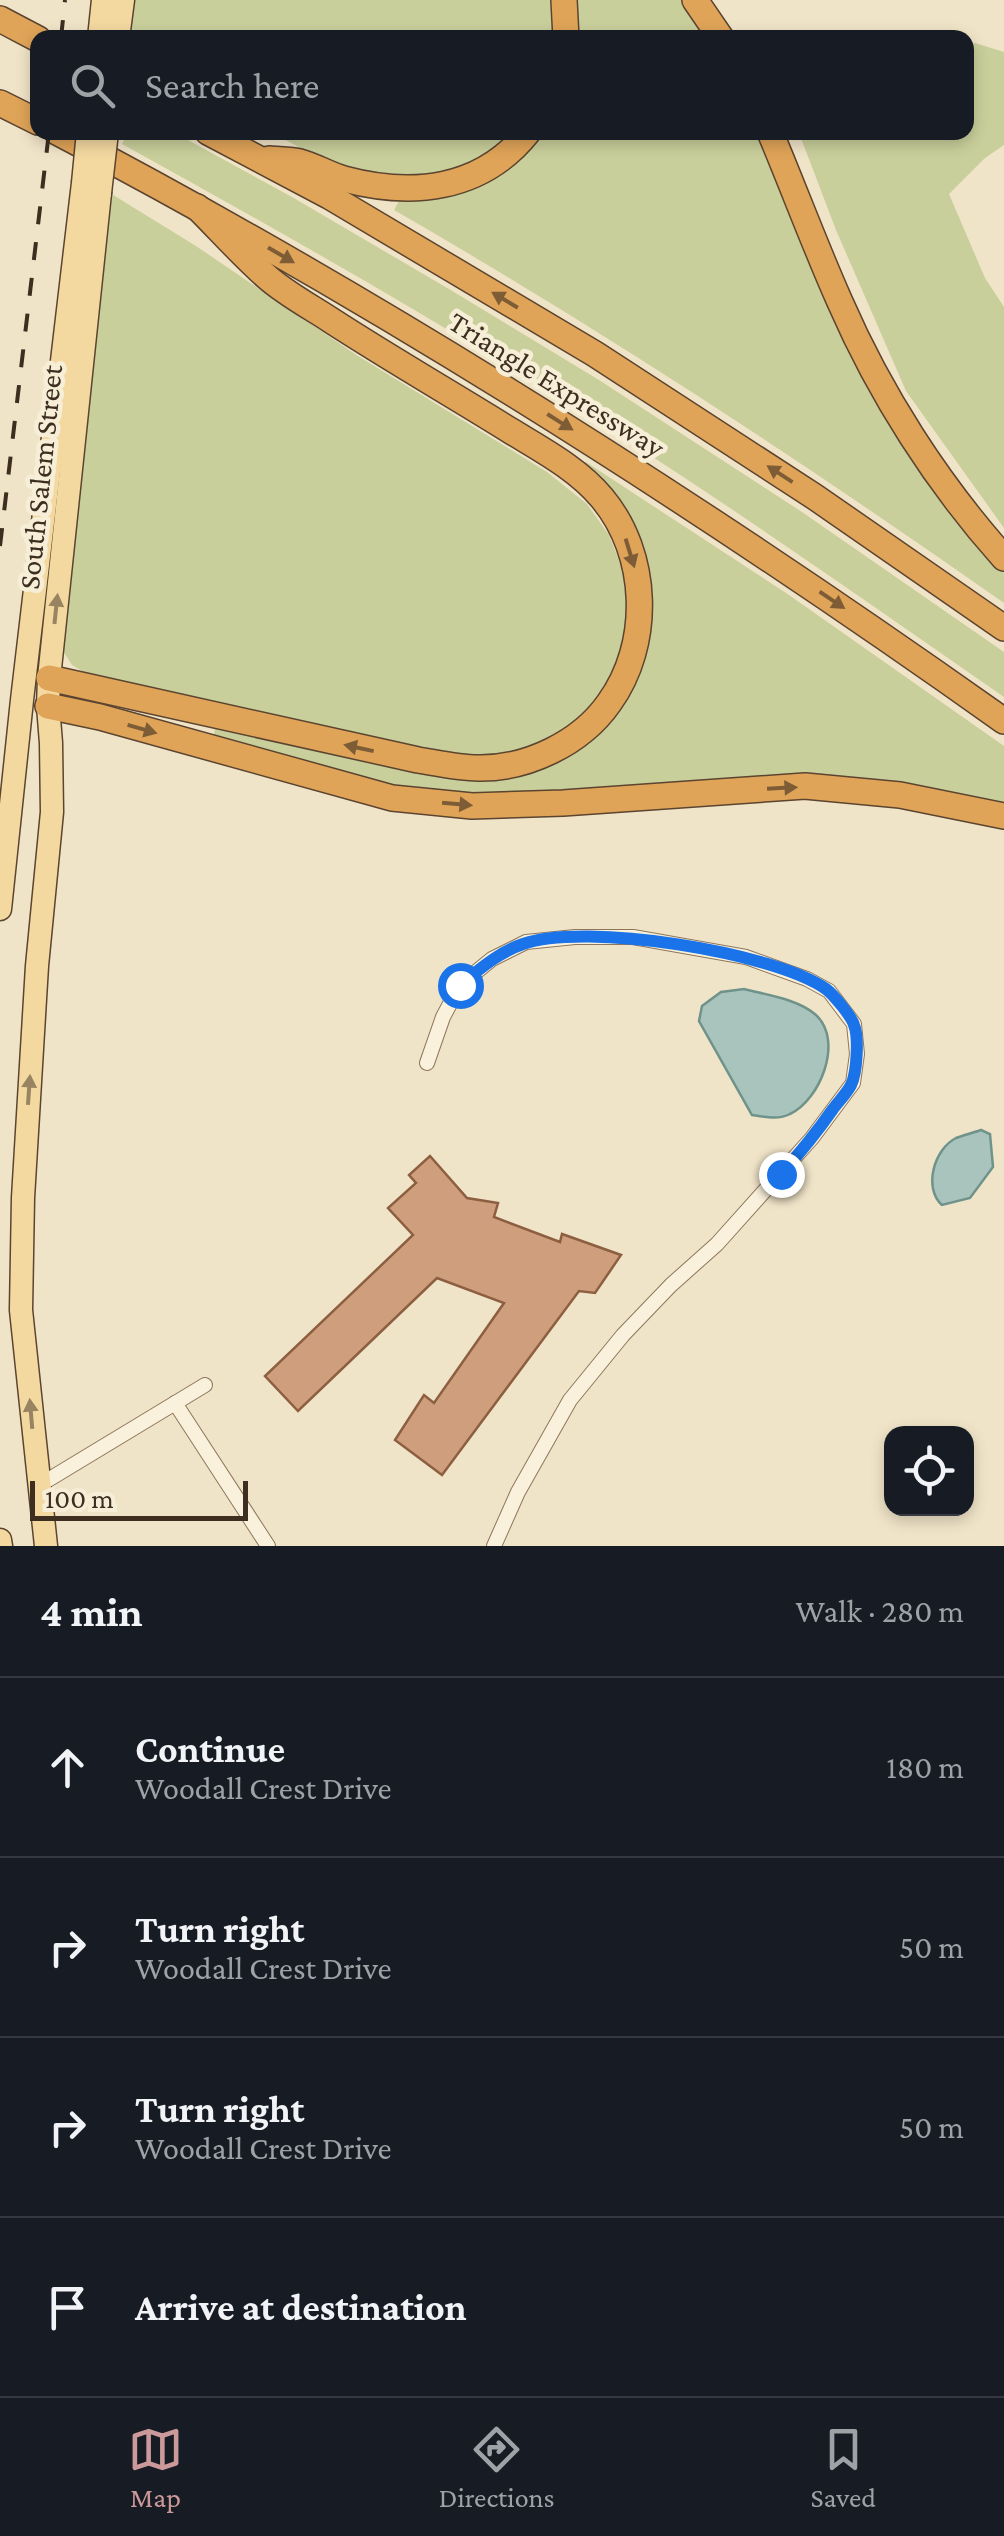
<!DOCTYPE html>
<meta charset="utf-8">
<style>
:root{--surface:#171b24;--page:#20242c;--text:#f1f3f6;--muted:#9ea1a6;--line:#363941;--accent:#cc999b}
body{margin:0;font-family:"Crimson Pro",serif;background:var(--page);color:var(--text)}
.controls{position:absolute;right:30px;bottom:30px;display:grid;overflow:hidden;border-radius:20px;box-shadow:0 5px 15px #0003}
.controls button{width:90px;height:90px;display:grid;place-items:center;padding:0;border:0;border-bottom:2px solid var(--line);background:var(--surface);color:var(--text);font:50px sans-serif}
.scale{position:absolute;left:30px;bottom:25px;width:218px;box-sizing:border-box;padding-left:10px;border:5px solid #3d2e20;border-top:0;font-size:28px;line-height:35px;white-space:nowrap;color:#3d2e20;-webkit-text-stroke:8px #f7eed8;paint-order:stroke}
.stop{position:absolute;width:30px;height:30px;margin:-22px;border:8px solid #1a73e8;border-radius:50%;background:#fff}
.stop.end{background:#1a73e8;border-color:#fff;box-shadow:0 2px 10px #0008}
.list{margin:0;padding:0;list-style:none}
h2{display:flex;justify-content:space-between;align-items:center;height:130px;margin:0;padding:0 40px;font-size:42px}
h2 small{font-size:32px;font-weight:400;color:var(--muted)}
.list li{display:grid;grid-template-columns:65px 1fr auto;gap:30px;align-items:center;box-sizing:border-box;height:180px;padding:0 40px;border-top:2px solid var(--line)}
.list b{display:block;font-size:38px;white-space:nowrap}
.list p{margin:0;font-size:32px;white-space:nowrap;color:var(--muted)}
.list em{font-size:32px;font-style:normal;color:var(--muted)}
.icon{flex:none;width:55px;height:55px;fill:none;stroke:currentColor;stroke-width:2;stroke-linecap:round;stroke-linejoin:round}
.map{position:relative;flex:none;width:1004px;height:1546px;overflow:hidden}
.search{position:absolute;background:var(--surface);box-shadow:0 5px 15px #0003;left:30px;right:30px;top:30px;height:110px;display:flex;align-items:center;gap:25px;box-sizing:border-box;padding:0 35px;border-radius:20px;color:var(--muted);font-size:38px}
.sheet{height:850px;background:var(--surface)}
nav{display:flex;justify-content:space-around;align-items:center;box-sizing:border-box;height:140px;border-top:2px solid var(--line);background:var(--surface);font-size:28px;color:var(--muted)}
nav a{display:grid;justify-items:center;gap:5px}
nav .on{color:var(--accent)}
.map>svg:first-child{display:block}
.green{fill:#c9cf9b}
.water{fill:#a9c4bc;stroke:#6f938a;stroke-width:2.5}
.building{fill:#cf9f7d;stroke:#8d5f41;stroke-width:2.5}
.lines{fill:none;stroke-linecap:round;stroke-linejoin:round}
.street-casing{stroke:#8d765c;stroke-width:16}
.primary-casing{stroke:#5b4430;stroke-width:25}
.highway-casing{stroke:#5b4430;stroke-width:28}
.street{stroke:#faf1dc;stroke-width:14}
.primary{stroke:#f3d9a0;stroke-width:22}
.highway{stroke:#e0a458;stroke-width:25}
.rail{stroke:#3d2e20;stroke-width:4;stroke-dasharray:18 18;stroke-linecap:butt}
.primary-bridge-casing{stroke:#5b4430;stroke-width:25;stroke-linecap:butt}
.primary-bridge{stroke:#f3d9a0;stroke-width:22}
.oneway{fill:#7e5d36}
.oneway2{fill:#988460}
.route{stroke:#1a73e8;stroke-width:12}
.labels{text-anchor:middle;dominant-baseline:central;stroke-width:9;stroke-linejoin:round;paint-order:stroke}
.street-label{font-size:30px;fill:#3d2e20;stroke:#f7eed8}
</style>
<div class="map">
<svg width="1004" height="1546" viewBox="0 0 1004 1546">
<rect width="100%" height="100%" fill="#f0e4c8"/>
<g class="green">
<path d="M133,0h424l2,37 -430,1z"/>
<path d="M574,0h111l27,37h-136z"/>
<path d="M975,43l29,9v93l-19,13 -36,36 36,84 19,29v221l-98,-137 -70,-161 -37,-97 167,-1 1,-86z"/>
<path d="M128,133h47l117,64 157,92 150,91 203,132 202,140v45c-150,-104 -299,-210 -454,-305 -140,-87 -283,-168 -428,-248z"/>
<path d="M273,133h244l-28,24 -60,24 -89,-11z"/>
<path d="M539,133h222l199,385 44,53v32c-198,-139 -400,-272 -610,-393l6,-11z"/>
<path d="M110,193l86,53 162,110 189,116 40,32 22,31 14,35 4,38 -1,41 -37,65 -31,25 -79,22 -387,-84 -20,-12 -11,-17z"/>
<path d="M586,462l203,133 215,151v62l-90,-18 -366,6 -128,-2 -207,-54 2,-12 208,43 160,-30 67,-122 -68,-152z"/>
</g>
<g class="water">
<path d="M744,989c23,6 54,10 72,26 28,26 4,85 -26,99 -11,6 -25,3 -38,1l-53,-94 3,-15 19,-14z"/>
<path d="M981,1130l9,4 3,33 -23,31 -28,7c-19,-17 -8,-56 14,-67 7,-3 17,-5 25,-8z"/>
</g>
<path class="building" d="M430,1156l37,42 31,5 -4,14 66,25 2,-8 59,21 -26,38 -16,-2 -137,184 -47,-35 29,-45 10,8 70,-100 -67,-25 -139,133 -33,-35 148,-141 -25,-27 28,-25 -7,-8z"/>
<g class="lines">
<defs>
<g id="street">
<path d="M427,1063l16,-46 17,-32 32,-26 34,-17 49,-5h58l113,20 61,22 22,12 25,33 3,30 -4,29 -41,55 -95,106 -46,41 -48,50 -53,65 -52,92 -24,54"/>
<path d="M175,1403l93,143"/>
<path d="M38,1486l167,-101"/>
</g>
<g id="primary">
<path d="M99,38l4,-38"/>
<path d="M118,38l5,-38"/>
<path d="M0,909l22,-209 61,-517"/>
<path d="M0,1540l1,6"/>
<path d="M46,1546l-25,-236 2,-112 14,-232 15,-154 -1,-69 -3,-37 1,-28 51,-485"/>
</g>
<g id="highway">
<path d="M564,0l2,38"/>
<path d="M695,0l26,38"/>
<path d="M0,19l38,20"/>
<path d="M0,103l38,19"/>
<path d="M57,132c330,173 644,374 947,589"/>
<path d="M208,132l121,64 266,158 220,143 189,131"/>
<path d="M770,132c24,57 45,114 70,170 40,92 97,181 164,256"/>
<path d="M269,159c10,1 22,1 31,3 15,4 29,13 44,17 67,18 137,12 184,-47"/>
<path d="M49,678l369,82c19,3 40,8 60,8 49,1 103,-25 131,-65 43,-59 40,-149 -7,-205 -24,-29 -60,-48 -91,-67 -61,-38 -122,-73 -182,-112 -20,-13 -44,-26 -62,-42 -25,-22 -47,-47 -70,-70"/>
<path d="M48,706l52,11 292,81 80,8 91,-3 242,-17 95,9 104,21"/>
</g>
</defs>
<use href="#street" class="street-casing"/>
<use href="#primary" class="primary-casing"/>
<use href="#highway" class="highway-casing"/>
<use href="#street" class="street"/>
<use href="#primary" class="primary"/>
<use href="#highway" class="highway"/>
<g class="rail">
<path d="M61,38l4,-38"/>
<path d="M0,546l49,-414"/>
</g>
<defs>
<g id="primary-bridge">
<path d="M83,183l5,-51"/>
<path d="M100,193l7,-61"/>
</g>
</defs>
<use href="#primary-bridge" class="primary-bridge-casing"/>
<use href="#primary-bridge" class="primary-bridge"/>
</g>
<defs><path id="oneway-solid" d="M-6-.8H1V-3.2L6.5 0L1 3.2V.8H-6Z" transform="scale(2.5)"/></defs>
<g class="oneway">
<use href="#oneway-solid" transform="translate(281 255) rotate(30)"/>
<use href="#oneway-solid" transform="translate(505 300) rotate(-149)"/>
<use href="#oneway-solid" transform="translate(560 422) rotate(32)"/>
<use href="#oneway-solid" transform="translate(780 474) rotate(-147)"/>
<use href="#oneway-solid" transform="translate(630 553) rotate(73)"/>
<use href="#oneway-solid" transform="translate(832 600) rotate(34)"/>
<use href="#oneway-solid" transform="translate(142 729) rotate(16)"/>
<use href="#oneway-solid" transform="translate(359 748) rotate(-168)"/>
<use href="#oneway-solid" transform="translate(782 788) rotate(-3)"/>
<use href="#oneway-solid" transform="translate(457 804) rotate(5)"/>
</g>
<g class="oneway2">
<use href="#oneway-solid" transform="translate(56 609) rotate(-84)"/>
<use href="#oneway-solid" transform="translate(29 1090) rotate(-86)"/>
<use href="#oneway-solid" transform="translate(31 1414) rotate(-95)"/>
</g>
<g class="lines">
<path class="route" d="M460,985c20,-16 39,-33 63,-41 62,-22 250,8 303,45 7,5 26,28 28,36 5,12 3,48 -3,60 -4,8 -12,16 -18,24 -16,23 -33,44 -52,65"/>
</g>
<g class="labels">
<g class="street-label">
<text transform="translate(557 384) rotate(32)">Triangle Expressway</text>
<text transform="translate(40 477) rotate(-84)">South Salem Street</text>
</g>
</g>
</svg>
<div class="controls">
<button><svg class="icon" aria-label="locate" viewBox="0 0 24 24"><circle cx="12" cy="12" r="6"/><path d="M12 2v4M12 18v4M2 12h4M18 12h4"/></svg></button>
</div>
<div class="scale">100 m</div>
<div class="stop" style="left:460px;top:985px"></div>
<div class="stop end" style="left:781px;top:1174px"></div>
<div class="search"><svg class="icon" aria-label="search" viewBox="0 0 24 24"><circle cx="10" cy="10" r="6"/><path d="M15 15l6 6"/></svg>Search here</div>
</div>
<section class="sheet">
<h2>4 min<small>Walk · 280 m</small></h2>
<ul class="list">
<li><svg class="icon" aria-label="ahead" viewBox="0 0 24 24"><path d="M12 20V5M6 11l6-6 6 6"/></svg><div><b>Continue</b><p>Woodall Crest Drive</p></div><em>180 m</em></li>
<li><svg class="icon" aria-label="right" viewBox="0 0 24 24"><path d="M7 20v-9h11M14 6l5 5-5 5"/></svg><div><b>Turn right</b><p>Woodall Crest Drive</p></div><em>50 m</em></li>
<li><svg class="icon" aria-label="right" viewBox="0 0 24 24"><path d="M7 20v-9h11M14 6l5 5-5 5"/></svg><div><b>Turn right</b><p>Woodall Crest Drive</p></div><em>50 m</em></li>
<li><svg class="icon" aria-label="arrive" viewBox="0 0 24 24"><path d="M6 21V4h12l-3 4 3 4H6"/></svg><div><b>Arrive at destination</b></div></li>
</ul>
</section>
<nav>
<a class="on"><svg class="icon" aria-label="map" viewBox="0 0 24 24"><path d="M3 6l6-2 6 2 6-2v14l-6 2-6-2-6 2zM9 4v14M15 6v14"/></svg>Map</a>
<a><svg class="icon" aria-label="directions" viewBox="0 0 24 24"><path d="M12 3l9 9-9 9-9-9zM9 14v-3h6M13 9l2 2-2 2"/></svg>Directions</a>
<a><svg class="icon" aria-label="saved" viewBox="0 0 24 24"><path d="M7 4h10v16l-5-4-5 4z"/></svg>Saved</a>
</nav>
